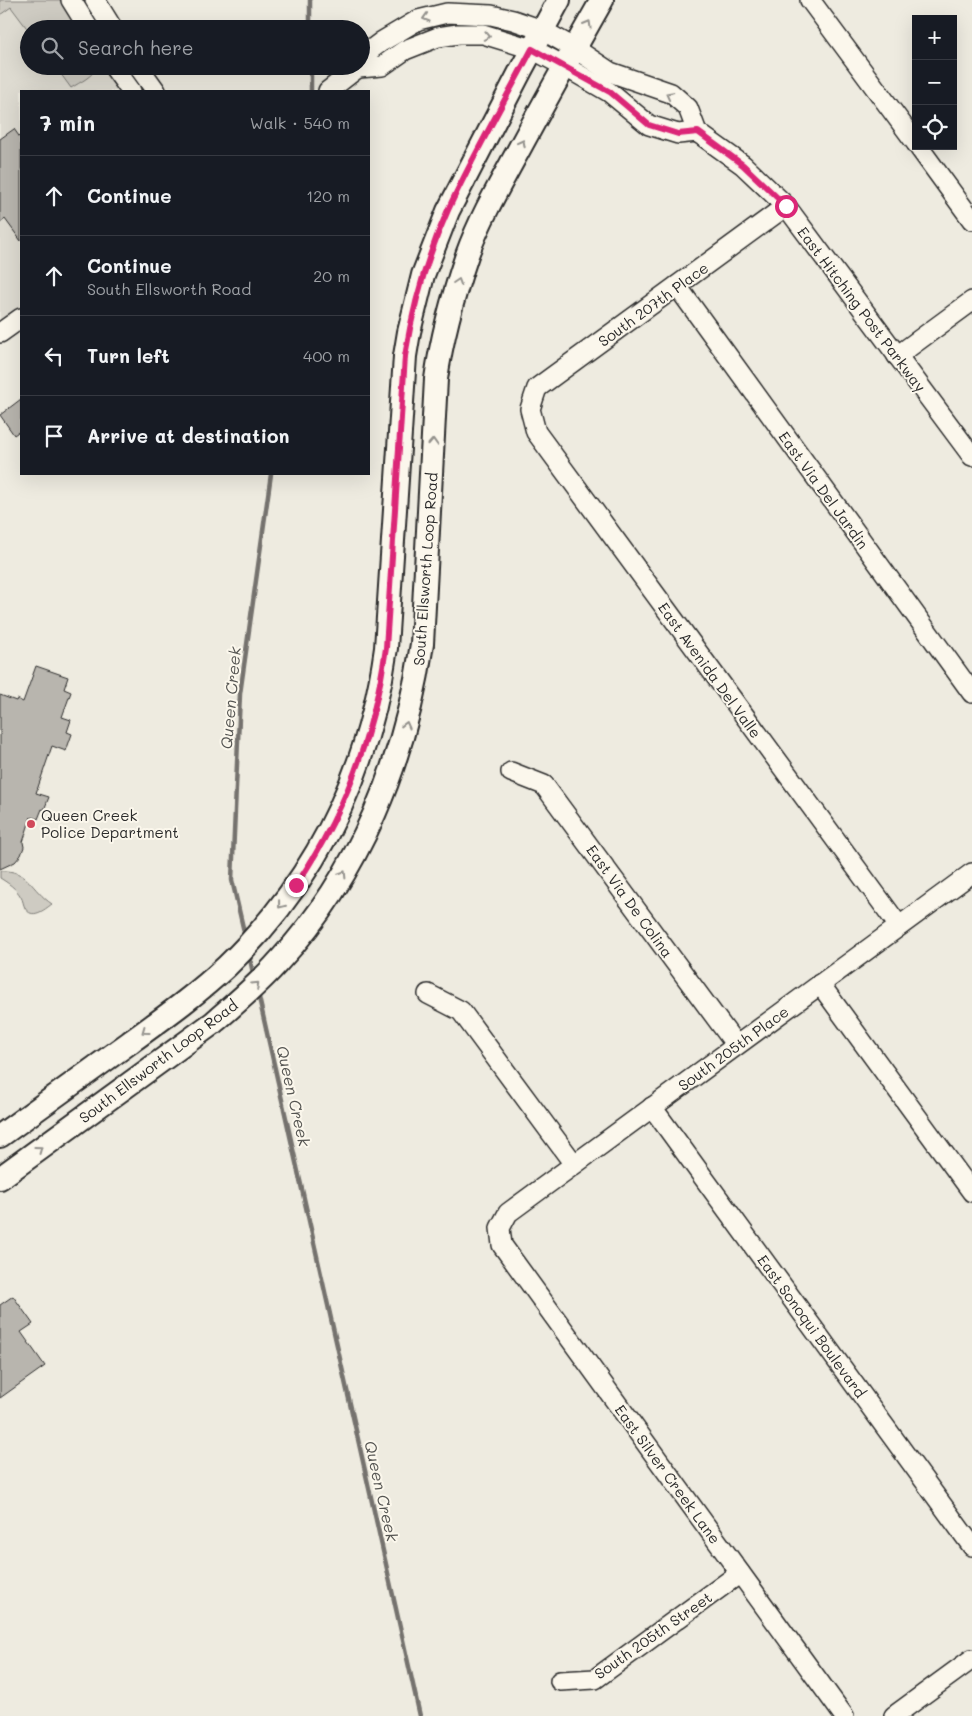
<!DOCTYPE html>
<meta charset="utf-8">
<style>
:root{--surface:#171b24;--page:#20242c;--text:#f1f3f6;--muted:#9ea1a6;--line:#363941}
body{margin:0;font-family:Mali,sans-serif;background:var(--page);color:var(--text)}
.controls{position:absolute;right:15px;top:15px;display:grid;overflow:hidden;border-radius:0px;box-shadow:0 5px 20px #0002}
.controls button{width:45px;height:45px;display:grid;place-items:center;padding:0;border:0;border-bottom:1px solid var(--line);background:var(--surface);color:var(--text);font:25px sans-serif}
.stop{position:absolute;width:15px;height:15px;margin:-11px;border:4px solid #db2777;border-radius:50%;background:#fff}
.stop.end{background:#db2777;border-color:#fff;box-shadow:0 1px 5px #0008}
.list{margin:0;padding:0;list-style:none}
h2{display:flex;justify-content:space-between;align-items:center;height:65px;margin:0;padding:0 20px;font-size:21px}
h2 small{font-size:16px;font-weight:400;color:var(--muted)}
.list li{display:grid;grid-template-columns:32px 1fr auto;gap:15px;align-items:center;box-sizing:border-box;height:80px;padding:0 20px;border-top:1px solid var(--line)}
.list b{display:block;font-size:19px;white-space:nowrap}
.list p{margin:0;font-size:16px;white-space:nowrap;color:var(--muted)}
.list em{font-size:16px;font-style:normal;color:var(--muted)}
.icon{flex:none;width:28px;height:28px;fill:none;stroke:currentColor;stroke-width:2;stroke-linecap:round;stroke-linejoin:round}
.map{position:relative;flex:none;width:972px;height:1716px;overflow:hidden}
.search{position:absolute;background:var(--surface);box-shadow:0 5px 20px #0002;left:20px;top:20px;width:350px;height:55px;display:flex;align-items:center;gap:12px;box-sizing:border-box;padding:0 18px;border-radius:28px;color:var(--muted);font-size:19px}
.panel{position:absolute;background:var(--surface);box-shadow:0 5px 20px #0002;left:20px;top:90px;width:350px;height:385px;border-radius:0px}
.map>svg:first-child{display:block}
.built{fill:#dedbd1}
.green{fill:#cecbc2;stroke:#7c7b76}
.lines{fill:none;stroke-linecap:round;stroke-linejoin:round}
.stream{stroke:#74726e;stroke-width:4.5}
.building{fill:#b8b5ae;stroke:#2b2b2b}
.minor-casing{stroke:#2b2b2b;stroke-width:22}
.major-casing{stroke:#2b2b2b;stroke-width:26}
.minor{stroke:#fbf7ec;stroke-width:19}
.major{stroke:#fbf7ec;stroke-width:22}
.oneway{stroke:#93918c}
.route{stroke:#db2777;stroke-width:6}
.poi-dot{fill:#d1495b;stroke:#fbf7ec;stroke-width:2}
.labels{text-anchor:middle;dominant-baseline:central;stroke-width:4;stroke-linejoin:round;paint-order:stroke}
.street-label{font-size:15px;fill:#2b2b2b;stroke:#fbf7ec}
.poi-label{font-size:15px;fill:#2b2b2b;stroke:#fbf7ec;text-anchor:start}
.water-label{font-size:16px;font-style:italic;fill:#555552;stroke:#fbf7ec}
</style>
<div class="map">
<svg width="972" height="1716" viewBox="0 0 972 1716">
<rect width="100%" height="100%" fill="#eeebe0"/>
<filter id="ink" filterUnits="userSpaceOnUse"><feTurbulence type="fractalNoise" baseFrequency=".02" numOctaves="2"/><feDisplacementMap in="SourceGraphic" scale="10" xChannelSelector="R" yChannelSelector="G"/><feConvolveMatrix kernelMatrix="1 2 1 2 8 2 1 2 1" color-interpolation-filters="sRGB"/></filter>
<g filter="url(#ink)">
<path class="built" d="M0,0h71l-42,29v37h84l18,25h-110v227l-21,16z"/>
<g class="green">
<path d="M0,0h60l18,29h-49v2l-18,-24 -11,8z"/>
<path d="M55,66h42c-4,11 -17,16 -26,22z"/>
<path d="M0,871c29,-2 31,19 52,33 -8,6 -20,16 -27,4 -2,-4 -2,-8 -4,-11 -5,-9 -13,-14 -21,-19z"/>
</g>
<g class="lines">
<g class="stream">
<path d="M310,0v29"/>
<path d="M311,66v25"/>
<path d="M245,936l-13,-56 8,-186 31,-220"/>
<path d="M249,954l5,24"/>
<path d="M258,993l162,723"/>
</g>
</g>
<g class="building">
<path d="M14,129l7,10v102l-16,-22 -5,4v-84z"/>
<path d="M21,399v31l-7,5 -14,-20z"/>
<path d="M36,666l32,11 -4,12 7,3 -9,25 9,3 -4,12 5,2 -6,17 -14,-5 -16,47 13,4 -5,13 -2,-1 -4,10 -7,-2 -8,25 1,5 -3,8 -6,7 -15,7v-174l16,6 1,-2 6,3z"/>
<path d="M13,1296l20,28 -12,8 24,34 -45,32v-93z"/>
</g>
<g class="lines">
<defs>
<g id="minor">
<path d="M71,0l18,29"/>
<path d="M95,0l18,29"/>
<path d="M810,0l106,143"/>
<path d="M361,65l8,-14 12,-9 37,-22 29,-7 44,2 22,5 29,10 32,18 36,24 61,21 17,15 9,24 46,33 43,41 186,250"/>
<path d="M113,66l18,25"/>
<path d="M138,66l18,25"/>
<path d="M359,68l23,-2 23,-16 33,-13 20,-3h25l49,15 32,17 45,26 40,33 29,9 19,-2"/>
<path d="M328,91l32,-25"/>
<path d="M918,146l54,74"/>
<path d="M786,206l-249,182 -7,21 6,23 363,494"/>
<path d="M677,286l295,407"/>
<path d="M0,333l21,-15"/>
<path d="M897,356l75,-55"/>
<path d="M511,772l33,13 192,260"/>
<path d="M820,984l152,208"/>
<path d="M428,994l33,17 113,153"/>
<path d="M652,1107l320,439"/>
<path d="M560,1681l35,-2 145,-106"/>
<path d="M844,1716l-342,-471 -2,-17 8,-15 464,-340"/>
<path d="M894,1716l78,-57"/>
</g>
<g id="major">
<path d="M0,1136c43,-31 86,-62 129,-93 33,-24 67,-48 98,-77 90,-87 142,-195 159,-318l19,-292 4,-24 14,-57 25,-64 73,-141 38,-70"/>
<path d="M0,1178l213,-155c23,-20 46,-39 66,-62 81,-87 126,-201 143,-317l14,-265c6,-43 17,-83 31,-124 13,-36 32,-69 50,-102 28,-52 56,-102 85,-153"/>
</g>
</defs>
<use href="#minor" class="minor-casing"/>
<use href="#major" class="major-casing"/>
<use href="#minor" class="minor"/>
<use href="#major" class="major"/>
</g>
<defs><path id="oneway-chevron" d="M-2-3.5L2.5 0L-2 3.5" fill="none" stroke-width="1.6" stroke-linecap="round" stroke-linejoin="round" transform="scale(1.25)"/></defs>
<g class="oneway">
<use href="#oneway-chevron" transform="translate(426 18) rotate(163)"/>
<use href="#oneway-chevron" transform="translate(588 24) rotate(-60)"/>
<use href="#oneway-chevron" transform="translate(487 36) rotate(11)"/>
<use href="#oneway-chevron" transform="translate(669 95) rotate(-152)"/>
<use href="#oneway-chevron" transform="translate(522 143) rotate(-62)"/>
<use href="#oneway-chevron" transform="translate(458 282) rotate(-72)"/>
<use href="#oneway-chevron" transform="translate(433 442) rotate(-87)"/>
<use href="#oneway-chevron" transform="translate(406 725) rotate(-76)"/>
<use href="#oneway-chevron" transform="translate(343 874) rotate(-58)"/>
<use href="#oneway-chevron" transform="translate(281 905) rotate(128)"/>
<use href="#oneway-chevron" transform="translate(256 985) rotate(-44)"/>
<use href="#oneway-chevron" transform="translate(145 1031) rotate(144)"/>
<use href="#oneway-chevron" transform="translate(39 1149) rotate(-36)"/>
</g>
</g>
<g class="lines" filter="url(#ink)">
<path class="route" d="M296,885c49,-72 78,-151 90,-237l19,-292c8,-50 22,-100 43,-146 25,-54 56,-108 84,-161l78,43 39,33 29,9 20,-2 45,33 43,41"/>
</g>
<circle class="poi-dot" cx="31" cy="824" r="5"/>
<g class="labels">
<g class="street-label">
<text transform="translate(653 304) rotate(-36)">South 207th Place</text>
<text transform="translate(862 309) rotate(53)">East Hitching Post Parkway</text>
<text transform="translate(824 490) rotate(54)">East Via Del Jardin</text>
<text transform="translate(425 569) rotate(-86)">South Ellsworth Loop Road</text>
<text transform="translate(710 670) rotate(54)">East Avenida Del Valle</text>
<text transform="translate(630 901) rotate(54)">East Via De Colina</text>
<text transform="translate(733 1048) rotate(-36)">South 205th Place</text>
<text transform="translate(158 1061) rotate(-37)">South Ellsworth Loop Road</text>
<text transform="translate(812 1326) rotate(54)">East Sonoqui Boulevard</text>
<text transform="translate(668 1474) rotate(54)">East Silver Creek Lane</text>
<text transform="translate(653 1635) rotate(-35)">South 205th Street</text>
</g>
<g class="poi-label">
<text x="41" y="815">Queen Creek<tspan x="41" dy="17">Police Department</tspan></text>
</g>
<g class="water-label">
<text transform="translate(230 698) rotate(-85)">Queen Creek</text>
<text transform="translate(294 1096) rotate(77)">Queen Creek</text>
<text transform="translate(382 1491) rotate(77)">Queen Creek</text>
</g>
</g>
</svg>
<div class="controls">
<button>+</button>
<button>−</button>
<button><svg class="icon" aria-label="locate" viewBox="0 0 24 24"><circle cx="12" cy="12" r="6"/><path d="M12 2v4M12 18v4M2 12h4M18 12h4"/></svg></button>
</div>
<div class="stop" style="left:786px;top:206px"></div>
<div class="stop end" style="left:296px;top:885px"></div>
<div class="search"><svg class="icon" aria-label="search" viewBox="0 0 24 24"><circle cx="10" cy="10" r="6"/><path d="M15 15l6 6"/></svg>Search here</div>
<section class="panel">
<h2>7 min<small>Walk · 540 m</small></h2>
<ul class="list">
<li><svg class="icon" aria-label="ahead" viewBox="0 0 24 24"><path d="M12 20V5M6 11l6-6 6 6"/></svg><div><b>Continue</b></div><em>120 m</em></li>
<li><svg class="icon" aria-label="ahead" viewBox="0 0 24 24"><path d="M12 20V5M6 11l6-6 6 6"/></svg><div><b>Continue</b><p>South Ellsworth Road</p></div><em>20 m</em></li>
<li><svg class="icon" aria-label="left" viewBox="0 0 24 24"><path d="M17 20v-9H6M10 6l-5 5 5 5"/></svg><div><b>Turn left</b></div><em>400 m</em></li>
<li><svg class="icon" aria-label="arrive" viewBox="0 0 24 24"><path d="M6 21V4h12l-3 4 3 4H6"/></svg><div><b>Arrive at destination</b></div></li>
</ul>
</section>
</div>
